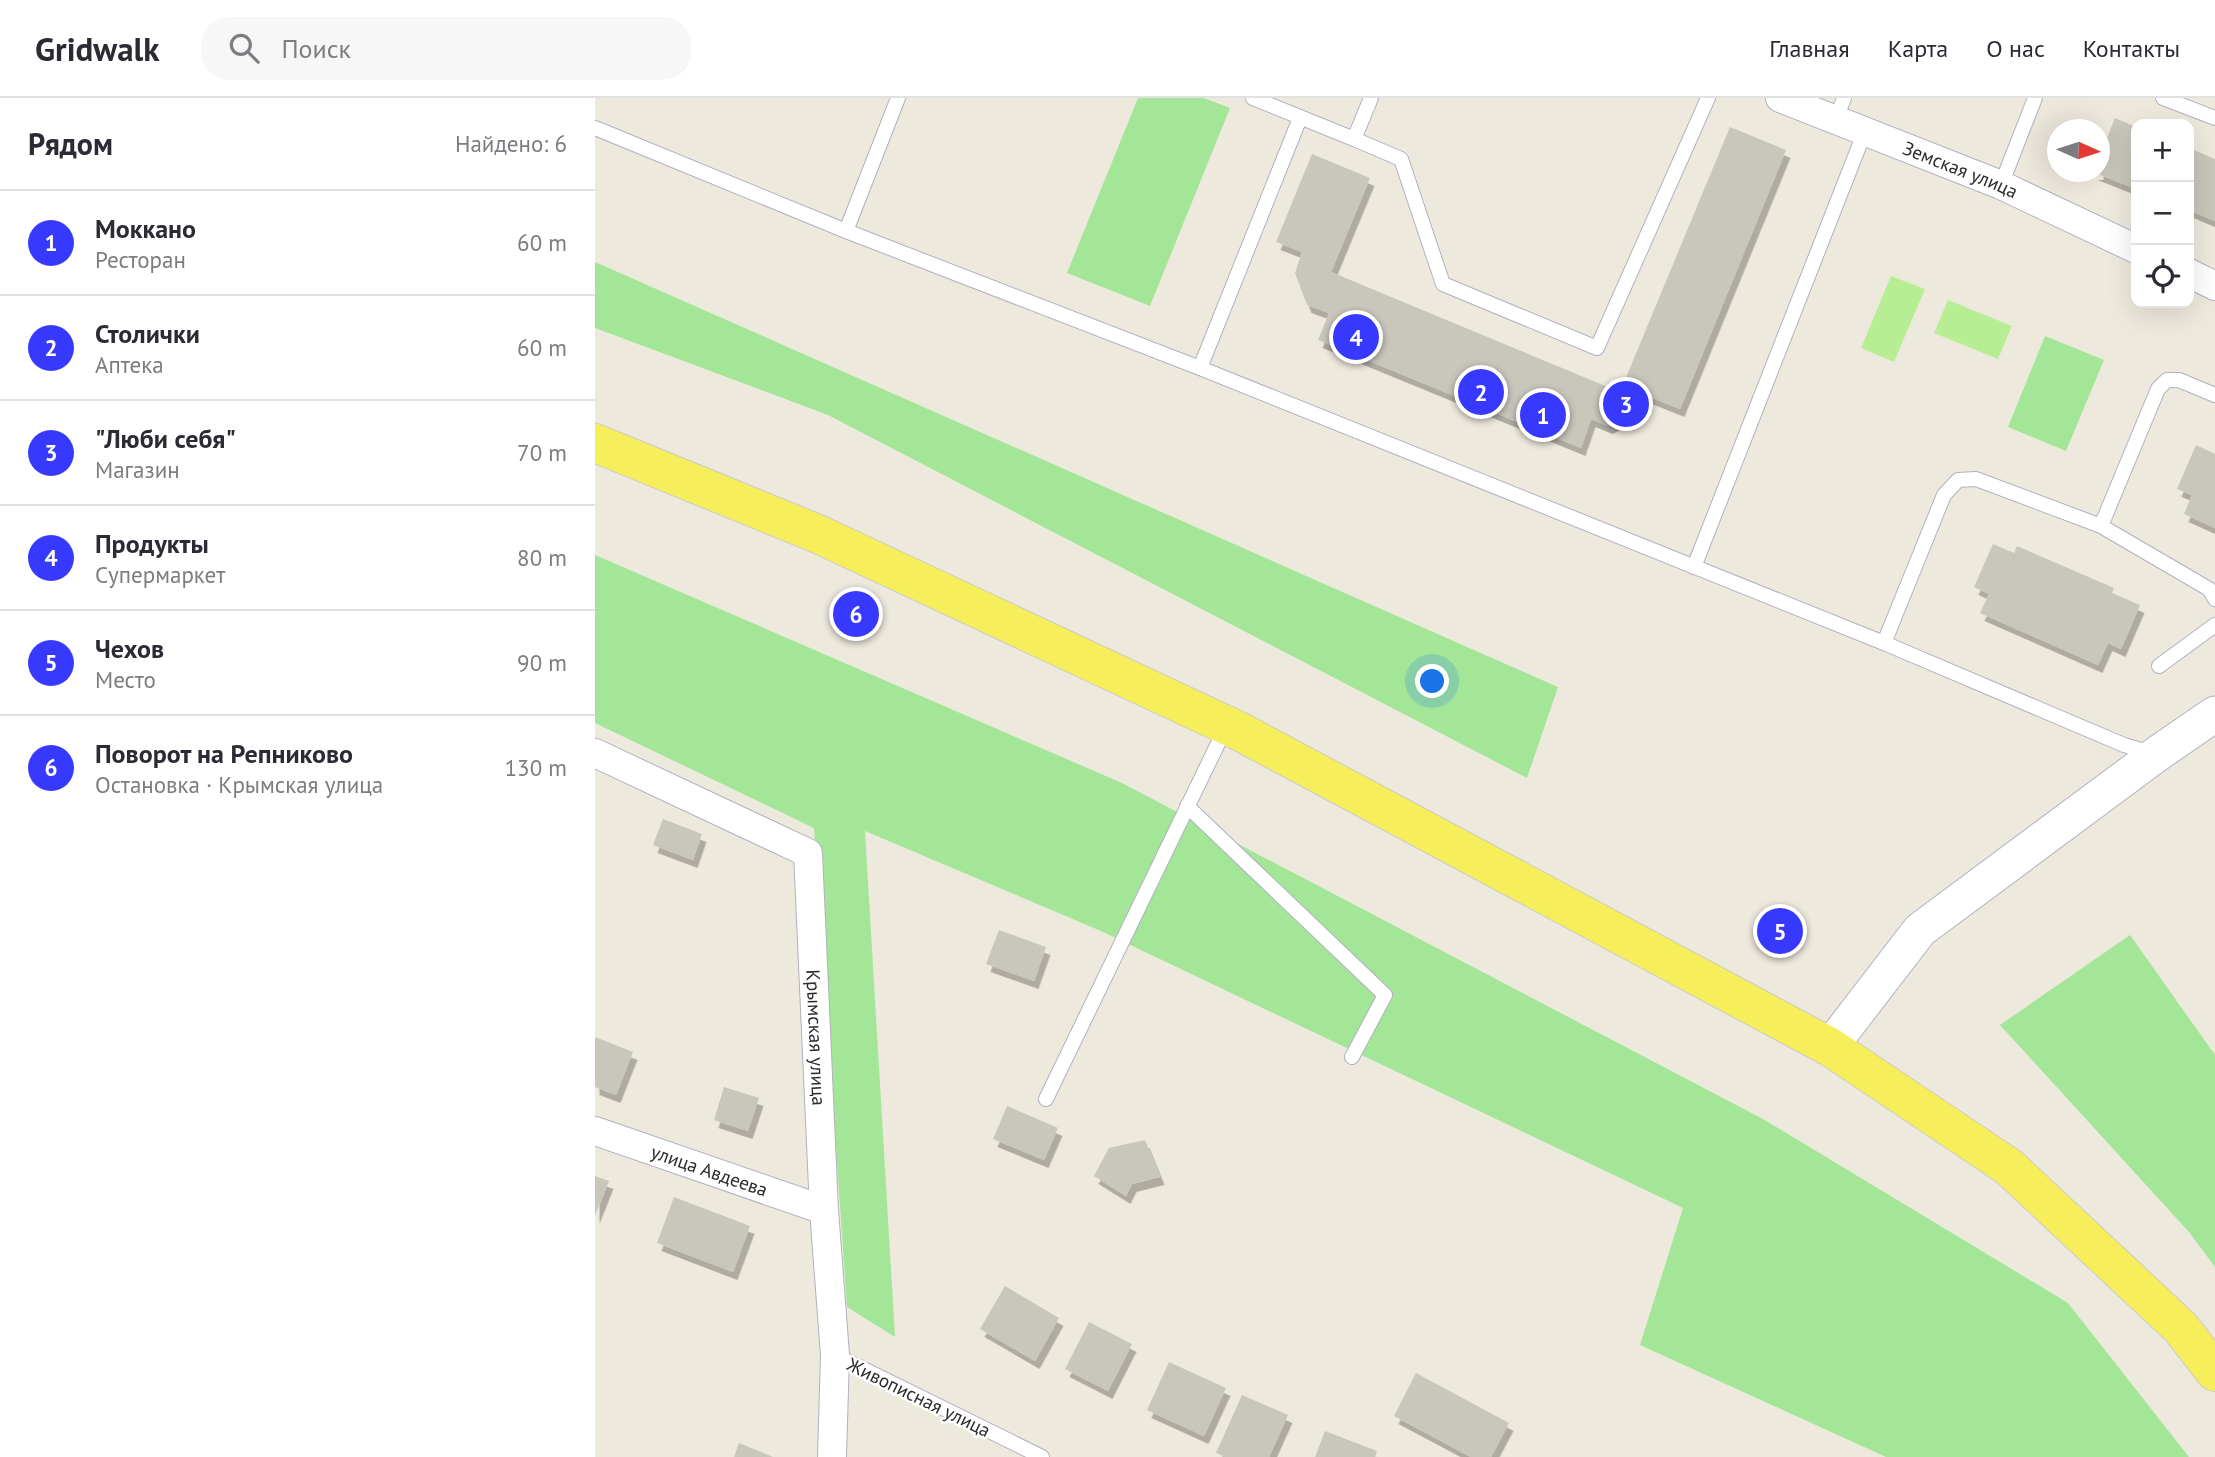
<!DOCTYPE html>
<html lang="ru">
<meta charset="utf-8">
<style>
:root{--surface:#fff;--page:#f7f7f7;--text:#2b2b33;--muted:#7c7c81;--line:#e1e1e2;--accent:#3839ff}
body{margin:0;font-family:"PT Sans",sans-serif;background:var(--page);color:var(--text)}
.controls{position:absolute;right:21px;top:21px;display:grid;overflow:hidden;border-radius:14px;box-shadow:0 7px 28px #0002}
.controls button{width:63px;height:63px;display:grid;place-items:center;padding:0;border:0;border-bottom:2px solid var(--line);background:var(--surface);color:var(--text);font:35px sans-serif}
.compass{position:absolute;left:1452px;top:21px;width:63px;height:63px;border-radius:50%;background:var(--surface);box-shadow:0 7px 28px #0002;rotate:93deg}
.you{position:absolute;left:838px;top:584px;width:24px;height:24px;margin:-18px;border:5px solid #fff;border-radius:50%;background:#1a73e8;box-shadow:0 0 0 10px #1a73e833}
.badge{display:grid;place-items:center;width:46px;height:46px;border-radius:50%;background:var(--accent);color:#fff;font-size:23px;font-weight:700}
.pin{position:absolute;translate:-50% -50%;border:4px solid #fff;box-shadow:0 2px 7px #0006}
.list{margin:0;padding:0;list-style:none}
h2{display:flex;justify-content:space-between;align-items:center;height:91px;margin:0;padding:0 28px;font-size:30px}
h2 small{font-size:23px;font-weight:400;color:var(--muted)}
.list li{display:grid;grid-template-columns:46px 1fr auto;gap:21px;align-items:center;box-sizing:border-box;height:105px;padding:0 28px;border-top:2px solid var(--line)}
.list b{display:block;font-size:26px;white-space:nowrap}
.list p{margin:0;font-size:23px;white-space:nowrap;color:var(--muted)}
.list em{font-size:23px;font-style:normal;color:var(--muted)}
.icon{flex:none;width:38px;height:38px;fill:none;stroke:currentColor;stroke-width:2;stroke-linecap:round;stroke-linejoin:round}
.map{position:relative;flex:none;width:1620px;height:1359px;overflow:hidden}
header{display:flex;align-items:center;gap:42px;box-sizing:border-box;height:98px;padding:0 35px;background:var(--surface);border-bottom:2px solid var(--line)}
header strong{font-size:33px}
nav{display:flex;gap:38px;margin-inline-start:auto;font-size:24px}
.search{width:490px;height:63px;background:var(--page);display:flex;align-items:center;gap:18px;box-sizing:border-box;padding:0 24px;border-radius:28px;color:var(--muted);font-size:26px}
main{display:flex}
aside{flex:1;background:var(--surface)}
.map>svg:first-child{display:block}
.green{fill:#a4e698}
.pitch{fill:#b7ee93}
.building{fill:#c9c6bc;filter:url(#shadow)}
.lines{fill:none;stroke-linecap:round;stroke-linejoin:round}
.service-casing{stroke:#b1b1bf;stroke-width:16}
.minor-casing{stroke:#b1b1bf;stroke-width:30}
.tertiary-casing{stroke:#b1b1bf;stroke-width:37}
.primary-casing{stroke:#ccc;stroke-width:40}
.service{stroke:#fff;stroke-width:14}
.minor{stroke:#fff;stroke-width:28}
.tertiary{stroke:#fff;stroke-width:35}
.primary{stroke:#f6ee5a;stroke-width:38}
.labels{text-anchor:middle;dominant-baseline:central;stroke-width:5;stroke-linejoin:round;paint-order:stroke}
.street-label{font-size:19px;fill:#2b2b2b;stroke:#fff}
</style>
<header>
<strong>Gridwalk</strong>
<div class="search"><svg class="icon" aria-label="search" viewBox="0 0 24 24"><circle cx="10" cy="10" r="6"/><path d="M15 15l6 6"/></svg>Поиск</div>
<nav><a>Главная</a><a>Карта</a><a>О нас</a><a>Контакты</a></nav>
</header>
<main>
<aside>
<h2>Рядом<small>Найдено: 6</small></h2>
<ul class="list">
<li><span class="badge">1</span><div><b>Моккано</b><p>Ресторан</p></div><em>60 m</em></li>
<li><span class="badge">2</span><div><b>Столички</b><p>Аптека</p></div><em>60 m</em></li>
<li><span class="badge">3</span><div><b>&quot;Люби себя&quot;</b><p>Магазин</p></div><em>70 m</em></li>
<li><span class="badge">4</span><div><b>Продукты</b><p>Супермаркет</p></div><em>80 m</em></li>
<li><span class="badge">5</span><div><b>Чехов</b><p>Место</p></div><em>90 m</em></li>
<li><span class="badge">6</span><div><b>Поворот на Репниково</b><p>Остановка · Крымская улица</p></div><em>130 m</em></li>
</ul>
</aside>
<div class="map">
<svg width="1620" height="1359" viewBox="0 0 1620 1359">
<defs>
<filter id="shadow"><feDropShadow dx="4.5" dy="8" stdDeviation="0" flood-color="#0004"/></filter>
</defs>
<rect width="100%" height="100%" fill="#eee9dd"/>
<g class="green">
<path d="M543,0h66l26,10 -80,198 -83,-33z"/>
<path d="M0,164l963,425 -31,91 -699,-363 -233,-87z"/>
<path d="M1450,238l59,24 -38,91 -58,-24z"/>
<path d="M0,457l527,228 641,336 305,184 121,154h-303l-246,-112 43,-137 -582,-277 -236,-100 30,506 -48,-30 -33,-479 -219,-105z"/>
<path d="M1535,837l85,120v212l-26,-35 -189,-207z"/>
</g>
<g class="pitch">
<path d="M1296,178l34,13 -31,73 -33,-14z"/>
<path d="M1353,202l64,26 -14,33 -64,-26z"/>
</g>
<g class="building">
<path d="M1520,20l21,9v62l-43,-17h6v-14z"/>
<path d="M1135,29l56,23 -106,259 -35,-14 -6,16 -31,15 -17,-7 -10,29 -263,-108 11,-27 -22,-8 -12,-32 7,-21 -26,-10 36,-88 58,24 -39,94 289,120z"/>
<path d="M1594,50l26,11v62l-26,-11z"/>
<path d="M1601,347l19,9v74l-31,-14 8,-19 -15,-6z"/>
<path d="M1398,446l21,9 3,-7 97,42 -2,5 28,12 -19,44 -13,-6 -10,22 -118,-52 9,-19 -15,-7z"/>
<path d="M68,721l39,15 -9,26 -40,-15z"/>
<path d="M404,832l47,17 -12,34 -48,-17z"/>
<path d="M0,939l38,15 -17,43 -21,-8z"/>
<path d="M129,989l35,11 -11,33 -34,-11z"/>
<path d="M412,1008l51,22 -14,32 -51,-21z"/>
<path d="M550,1042l15,37 -28,7 -6,12 -32,-20 15,-28z"/>
<path d="M0,1078l14,5 -14,35z"/>
<path d="M79,1099l76,29 -17,46 -76,-29z"/>
<path d="M410,1188l54,32 -24,43 -55,-32z"/>
<path d="M494,1224l43,22 -24,47 -43,-22z"/>
<path d="M574,1264l57,26 -22,48 -57,-26z"/>
<path d="M821,1275l93,50 -18,34h-20l-77,-41z"/>
<path d="M647,1297l46,20 -19,42h-43l-10,-4z"/>
<path d="M730,1333l52,20 -2,6h-60z"/>
<path d="M144,1345l34,14h-39z"/>
</g>
<g class="lines">
<defs>
<g id="service">
<path d="M658,0l101,41"/>
<path d="M776,0l-17,41 47,20 42,125 154,64 111,-250"/>
<path d="M1568,0l52,20"/>
<path d="M1241,21l8,-21"/>
<path d="M0,30l251,103 354,137 684,275"/>
<path d="M1406,87l34,-87"/>
<path d="M251,133l52,-133"/>
<path d="M605,270l100,-250"/>
<path d="M1620,297l-36,-15h-12l-9,9 -57,137 108,63 6,10"/>
<path d="M1506,428l-125,-47 -18,1 -14,15 -60,148 240,102 28,8"/>
<path d="M1099,469l171,-436"/>
<path d="M1564,568l56,-41"/>
<path d="M592,708l198,189 -33,62"/>
<path d="M451,1001l180,-372"/>
<path d="M240,1257l207,102"/>
</g>
<g id="minor">
<path id="s1" d="M1185,0l221,87 135,64"/>
<path d="M1594,175l26,13"/>
<path id="s2" d="M0,655l213,100 16,357 11,145 -3,102"/>
<path id="s3" d="M0,1033l229,79"/>
</g>
<path id="tertiary" d="M1235,949l90,-117 237,-176 58,-40"/>
<path id="primary" d="M0,345l223,91 421,197 591,316 179,120 172,161 34,44"/>
</defs>
<use href="#service" class="service-casing"/>
<use href="#minor" class="minor-casing"/>
<use href="#tertiary" class="tertiary-casing"/>
<use href="#primary" class="primary-casing"/>
<use href="#service" class="service"/>
<use href="#minor" class="minor"/>
<use href="#tertiary" class="tertiary"/>
<use href="#primary" class="primary"/>
</g>
<g class="labels">
<g class="street-label">
<text stroke="none"><textPath href="#s1" startOffset="194">Земская улица</textPath></text>
<text stroke="none"><textPath href="#s2" startOffset="420">Крымская улица</textPath></text>
<text stroke="none"><textPath href="#s3" startOffset="121">улица Авдеева</textPath></text>
<text transform="translate(324 1299) rotate(26)">Живописная улица</text>
</g>
</g>
</svg>
<div class="controls">
<button>+</button>
<button>−</button>
<button><svg class="icon" aria-label="locate" viewBox="0 0 24 24"><circle cx="12" cy="12" r="6"/><path d="M12 2v4M12 18v4M2 12h4M18 12h4"/></svg></button>
</div>
<svg class="compass" viewBox="-18 -18 36 36"><path d="M0-13l5 13h-10z" fill="#e53935"/><path d="M0 13l5-13h-10z" fill="#7c7c81"/></svg>
<div class="you"></div>
<div class="pin badge" style="left:948px;top:317px">1</div>
<div class="pin badge" style="left:886px;top:294px">2</div>
<div class="pin badge" style="left:1031px;top:306px">3</div>
<div class="pin badge" style="left:761px;top:239px">4</div>
<div class="pin badge" style="left:1185px;top:833px">5</div>
<div class="pin badge" style="left:261px;top:516px">6</div>
</div>
</main>
